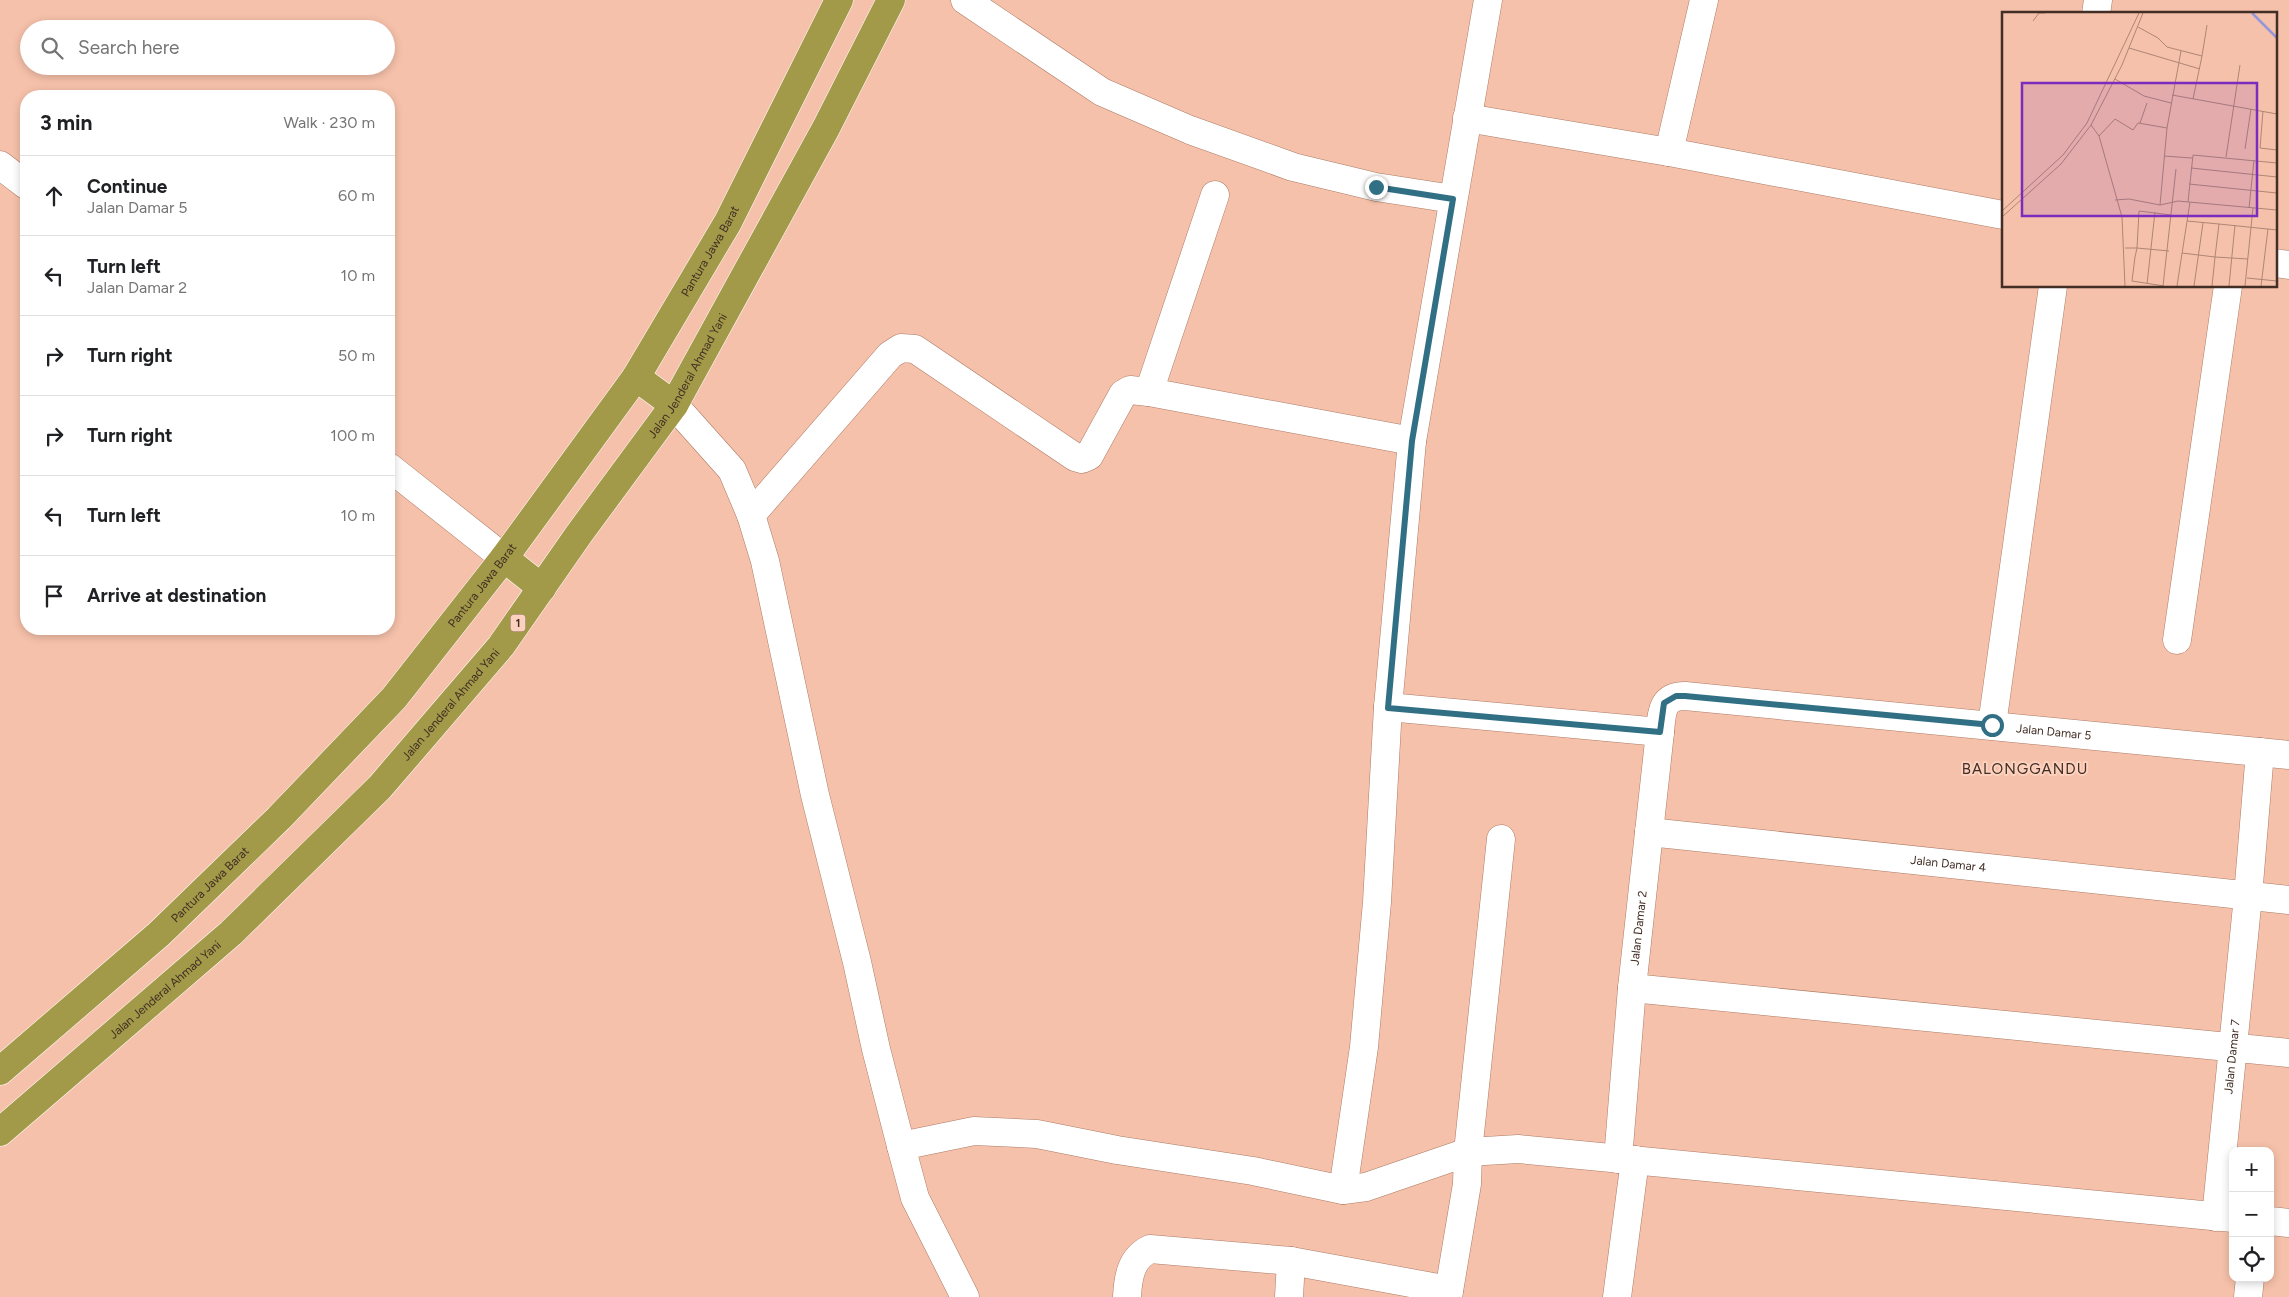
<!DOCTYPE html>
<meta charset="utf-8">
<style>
:root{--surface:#fff;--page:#f6f6f6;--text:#202124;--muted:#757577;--line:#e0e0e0}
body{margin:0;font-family:Figtree,sans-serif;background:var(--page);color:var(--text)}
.controls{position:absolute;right:15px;bottom:15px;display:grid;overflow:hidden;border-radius:10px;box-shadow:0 2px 8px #0003}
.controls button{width:45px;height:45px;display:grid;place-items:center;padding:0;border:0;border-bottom:1px solid var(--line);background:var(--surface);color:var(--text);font:25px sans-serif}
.stop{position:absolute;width:15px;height:15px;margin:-11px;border:4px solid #316f85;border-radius:50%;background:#fff}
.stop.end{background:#316f85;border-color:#fff;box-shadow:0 1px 5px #0008}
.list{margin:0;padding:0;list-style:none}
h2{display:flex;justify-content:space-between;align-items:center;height:65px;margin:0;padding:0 20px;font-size:21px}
h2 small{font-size:16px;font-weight:400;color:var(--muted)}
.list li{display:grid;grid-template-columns:32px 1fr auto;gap:15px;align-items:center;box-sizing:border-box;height:80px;padding:0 20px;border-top:1px solid var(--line)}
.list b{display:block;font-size:19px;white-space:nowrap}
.list p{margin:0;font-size:16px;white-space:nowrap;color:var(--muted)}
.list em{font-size:16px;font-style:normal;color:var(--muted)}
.icon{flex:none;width:28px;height:28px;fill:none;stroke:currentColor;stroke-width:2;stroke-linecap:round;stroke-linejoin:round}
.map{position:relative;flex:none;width:2289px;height:1297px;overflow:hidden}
.search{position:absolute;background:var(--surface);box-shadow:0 2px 8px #0003;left:20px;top:20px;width:375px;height:55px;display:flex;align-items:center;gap:12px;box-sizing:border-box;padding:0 18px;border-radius:28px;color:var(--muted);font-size:19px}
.panel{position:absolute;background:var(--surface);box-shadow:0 2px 8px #0003;left:20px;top:90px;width:375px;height:545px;border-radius:20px}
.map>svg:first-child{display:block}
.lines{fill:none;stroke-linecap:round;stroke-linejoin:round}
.minor-casing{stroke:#ac7b65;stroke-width:29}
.highway-casing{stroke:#fff;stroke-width:29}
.minor{stroke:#fff;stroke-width:28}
.highway{stroke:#a29a48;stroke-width:28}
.route{stroke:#316f85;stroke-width:6}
.labels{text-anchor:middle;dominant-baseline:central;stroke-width:4;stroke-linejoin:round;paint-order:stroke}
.shield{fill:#fcd1be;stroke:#7a5f53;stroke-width:1}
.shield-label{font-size:11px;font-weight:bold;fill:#422e25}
.street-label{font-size:12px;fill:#422e25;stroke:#fcd1be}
.quarter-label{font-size:15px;letter-spacing:1px;fill:#422e25;stroke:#fcd1be}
.inset-river{fill:none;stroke:#9796da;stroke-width:2.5}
.inset-road{fill:none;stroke:#ae8675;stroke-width:1}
.view{fill:#7b2cbf;fill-opacity:0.15;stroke:#7b2cbf;stroke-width:2.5}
.inset-edge{fill:none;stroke:#422e25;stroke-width:2.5}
</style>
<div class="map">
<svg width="2289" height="1297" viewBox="0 0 2289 1297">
<rect width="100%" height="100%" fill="#f6c1aa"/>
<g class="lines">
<defs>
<g id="minor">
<path d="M965,0l137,92 88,38 103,37 83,20 77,12"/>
<path d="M2096,14l2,-14"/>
<path d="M1467,118l202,34 334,63"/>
<path d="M1669,152l35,-152"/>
<path d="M0,165l26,20"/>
<path d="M2275,263l14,2"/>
<path d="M1149,392l66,-197"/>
<path d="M674,405l58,65 19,45 14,46 50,234 42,167 19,87 25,97 14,52 50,99"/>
<path d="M389,467l115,91"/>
<path d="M751,515l139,-160 11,-7 14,1 160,108 7,2 7,-3 34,-62 7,-4 19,2 263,49"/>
<path d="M2177,640l51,-354"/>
<path d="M1388,707l272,25"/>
<path d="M1992,725l61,-439"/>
<path id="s1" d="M1649,832l640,68"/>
<path d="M1632,988l657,65"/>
<path d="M901,1146l73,-15 63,3 80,16 136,21 90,19 23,-3 102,-35 50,-3 715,69"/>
<path id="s2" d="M1618,1159l14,-171 28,-256c2,-19 1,-36 25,-36l604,59"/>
<path d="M1343,1190l21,-143 13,-145 11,-195 24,-266 76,-441"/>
<path id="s3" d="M2216,1217l32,-321 12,-144"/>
<path d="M2270,1221l19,2"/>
<path d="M1127,1297c1,-20 4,-39 23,-48l141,12 158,29"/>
<path d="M1289,1297l2,-36"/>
<path d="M1448,1297l19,-113 1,-32 33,-313"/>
<path d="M1617,1297l18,-137"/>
<path d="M2248,1297l2,-19"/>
</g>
<g id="highway">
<path d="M636,377l38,28"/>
<path d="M504,558l38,30"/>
<path id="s4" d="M0,1071l159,-137 120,-116 115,-120 110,-140 132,-181 92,-155 111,-222"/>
<path id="s5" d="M0,1132l231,-199 149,-146 121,-141 78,-112 95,-129 152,-277 65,-128"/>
</g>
</defs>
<use href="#minor" class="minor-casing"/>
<use href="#highway" class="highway-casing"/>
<use href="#minor" class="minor"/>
<use href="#highway" class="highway"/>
</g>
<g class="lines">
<path class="route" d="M1376,187l77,12 -41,242 -24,267 272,24 4,-29 12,-7h9l307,29"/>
</g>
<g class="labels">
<rect class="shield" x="510.5" y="614.5" width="15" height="17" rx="4"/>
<g class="shield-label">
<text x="518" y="623">1</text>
</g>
<g class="street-label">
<text stroke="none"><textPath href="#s4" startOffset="1091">Pantura Jawa Barat</textPath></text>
<text stroke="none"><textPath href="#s5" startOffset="1028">Jalan Jenderal Ahmad Yani</textPath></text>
<text stroke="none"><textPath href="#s4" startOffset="686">Pantura Jawa Barat</textPath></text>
<text stroke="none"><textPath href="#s5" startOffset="622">Jalan Jenderal Ahmad Yani</textPath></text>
<text stroke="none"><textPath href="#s2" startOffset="850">Jalan Damar 5</textPath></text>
<text stroke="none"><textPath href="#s1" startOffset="301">Jalan Damar 4</textPath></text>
<text stroke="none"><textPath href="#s4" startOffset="281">Pantura Jawa Barat</textPath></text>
<text stroke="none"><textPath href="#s2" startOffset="232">Jalan Damar 2</textPath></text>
<text stroke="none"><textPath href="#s5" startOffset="218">Jalan Jenderal Ahmad Yani</textPath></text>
<text stroke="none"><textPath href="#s3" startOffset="161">Jalan Damar 7</textPath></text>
</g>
<g class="quarter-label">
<text x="2025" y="769">BALONGGANDU</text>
</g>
</g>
<g transform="translate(2002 12)">
<rect width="275" height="275" fill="#f6c1aa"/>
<path class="inset-river" d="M250,1l25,25"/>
<path class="inset-road" d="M31,9l6,-8h6M136,15l20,11 9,9 35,9 -9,43M127,36l71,21M200,44l5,-31M113,67l29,17 27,7M170,83l105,19M261,99l-3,37 17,2M138,111l7,-20M89,113l8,11 23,81 3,69M97,124l16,-17 18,11 5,-7 29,5M243,137l6,-40M162,144l28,2M224,145l14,-92M189,156l86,9M187,172l88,9M113,188l14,-1 31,6 18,-4 99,9M186,190l5,-47 84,8M158,193l7,-77 14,-77M247,196l5,-48M0,199l61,-56 24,-32 52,-110M0,205l59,-53 30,-39 31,-60 21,-52M217,212l58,6M123,236h12l2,-37 32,4M180,241l33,4 4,-33 -32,-3M245,266l30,3M145,272l8,-72M161,274l13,-117M162,274l-32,-5 3,-24 2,-9 32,3M175,274l13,-84M192,274l9,-63M210,274l3,-29 33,2M227,274l6,-61M243,274l8,-78M259,274l7,-57"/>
<path class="view" d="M20,71h235v133h-235z"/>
<rect width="275" height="275" class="inset-edge"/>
</g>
</svg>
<div class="controls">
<button>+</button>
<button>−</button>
<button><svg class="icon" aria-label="locate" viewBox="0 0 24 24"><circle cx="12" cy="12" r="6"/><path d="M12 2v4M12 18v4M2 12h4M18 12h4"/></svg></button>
</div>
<div class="stop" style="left:1992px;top:725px"></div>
<div class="stop end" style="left:1376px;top:187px"></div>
<div class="search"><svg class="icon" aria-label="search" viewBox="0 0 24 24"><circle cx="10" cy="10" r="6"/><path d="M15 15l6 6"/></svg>Search here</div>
<section class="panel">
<h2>3 min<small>Walk · 230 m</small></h2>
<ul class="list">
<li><svg class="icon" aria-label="ahead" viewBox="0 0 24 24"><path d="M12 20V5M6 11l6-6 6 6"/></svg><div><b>Continue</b><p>Jalan Damar 5</p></div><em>60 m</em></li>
<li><svg class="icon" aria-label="left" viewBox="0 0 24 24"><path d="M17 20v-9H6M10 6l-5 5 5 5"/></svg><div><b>Turn left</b><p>Jalan Damar 2</p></div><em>10 m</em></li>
<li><svg class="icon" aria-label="right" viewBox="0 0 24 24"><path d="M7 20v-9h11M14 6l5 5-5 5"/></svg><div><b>Turn right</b></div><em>50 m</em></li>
<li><svg class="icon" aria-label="right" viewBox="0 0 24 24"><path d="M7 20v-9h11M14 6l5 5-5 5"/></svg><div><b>Turn right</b></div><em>100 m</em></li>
<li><svg class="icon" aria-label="left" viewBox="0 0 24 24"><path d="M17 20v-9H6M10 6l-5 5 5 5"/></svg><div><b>Turn left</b></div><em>10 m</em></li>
<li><svg class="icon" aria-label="arrive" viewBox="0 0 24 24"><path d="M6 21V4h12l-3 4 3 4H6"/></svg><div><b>Arrive at destination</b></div></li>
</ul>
</section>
</div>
